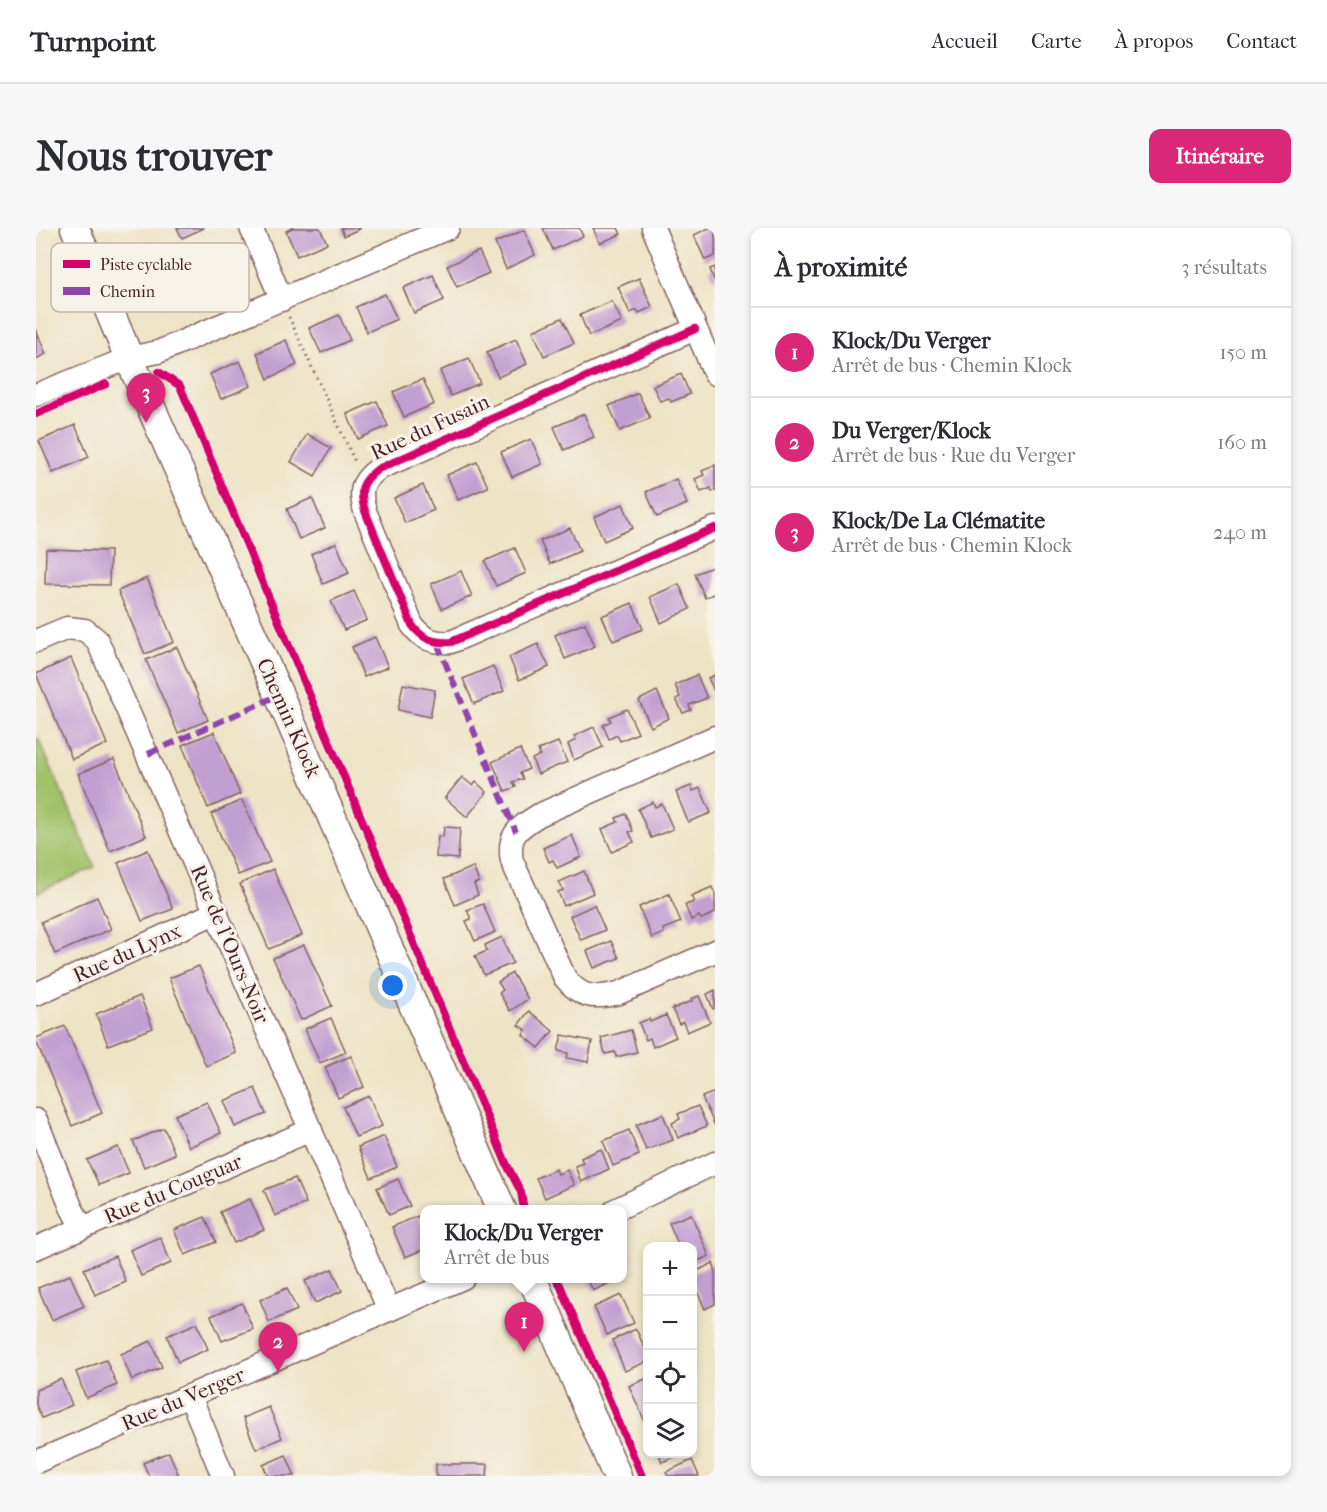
<!DOCTYPE html>
<html lang="fr">
<meta charset="utf-8">
<style>
:root{--surface:#fff;--page:#f7f7f7;--text:#2b2b33;--muted:#7c7c81;--line:#e1e1e2;--accent:#db2777}
body{margin:0;font-family:"IM FELL French Canon",serif;background:var(--page);color:var(--text)}
.controls{position:absolute;right:18px;bottom:18px;display:grid;overflow:hidden;border-radius:12px;box-shadow:0 3px 9px #0003}
.controls button{width:54px;height:54px;display:grid;place-items:center;padding:0;border:0;border-bottom:2px solid var(--line);background:var(--surface);color:var(--text);font:30px sans-serif}
.you{position:absolute;left:357px;top:758px;width:21px;height:21px;margin:-15px;border:4px solid #fff;border-radius:50%;background:#1a73e8;box-shadow:0 0 0 9px #1a73e833}
.badge{display:grid;place-items:center;width:39px;height:39px;border-radius:50%;background:var(--accent);color:#fff;font-size:20px;font-weight:700}
.pin{position:absolute;translate:-50% -50px;filter:drop-shadow(0 2px 3px #0008)}
.pin::after{content:'';position:absolute;top:32px;width:21px;height:18px;background:inherit;clip-path:polygon(0 0,100% 0,50% 100%)}
.popup{position:absolute;left:384px;top:977px;width:207px;height:78px;box-sizing:border-box;display:grid;place-content:center;border-radius:12px;background:var(--surface);filter:drop-shadow(0 2px 4px #0005);font-size:20px;white-space:nowrap;color:var(--muted)}
.popup b{font-size:22px;color:var(--text)}
.popup::after{content:'';position:absolute;left:50%;top:100%;margin-left:-12px;border:12px solid transparent;border-top-color:var(--surface)}
.list{margin:0;padding:0;list-style:none}
h2{display:flex;justify-content:space-between;align-items:center;height:78px;margin:0;padding:0 24px;font-size:26px}
h2 small{font-size:20px;font-weight:400;color:var(--muted)}
.list li{display:grid;grid-template-columns:39px 1fr auto;gap:18px;align-items:center;box-sizing:border-box;height:90px;padding:0 24px;border-top:2px solid var(--line)}
.list b{display:block;font-size:22px;white-space:nowrap}
.list p{margin:0;font-size:20px;white-space:nowrap;color:var(--muted)}
.list em{font-size:20px;font-style:normal;color:var(--muted)}
.icon{flex:none;width:33px;height:33px;fill:none;stroke:currentColor;stroke-width:2;stroke-linecap:round;stroke-linejoin:round}
.map{position:relative;flex:none;width:679px;height:1248px;overflow:hidden;border-radius:12px}
header{display:flex;align-items:center;gap:36px;box-sizing:border-box;height:84px;padding:0 30px;background:var(--surface);border-bottom:2px solid var(--line)}
header strong{font-size:28px}
nav{display:flex;gap:33px;margin-inline-start:auto;font-size:21px}
.intro{display:flex;align-items:center;justify-content:space-between;box-sizing:border-box;height:144px;padding:0 36px}
h1{margin:0;font-size:42px}
.button{padding:15px 27px;border-radius:12px;background:var(--accent);color:#fff;font-size:21px;font-weight:700}
main{display:flex;gap:36px;padding:0 36px}
aside{flex:1;background:var(--surface);border-radius:12px;box-shadow:0 3px 9px #0003}
.map>svg:first-child{display:block}
.green{fill:#a2c169;stroke:#76704a;stroke-width:1.5}
.building{fill:#c29fd2}
.lines{fill:none;stroke-linecap:round;stroke-linejoin:round}
.minor-casing{stroke:#836461;stroke-width:25}
.major-casing{stroke:#836461;stroke-width:31}
.path{stroke:#836461;stroke-width:3;stroke-dasharray:1.5 4.5;stroke-linecap:butt}
.minor{stroke:#fff;stroke-width:22}
.major{stroke:#fff;stroke-width:28}
.quiet{stroke:#8e44ad;stroke-width:6;stroke-dasharray:12 6;stroke-linecap:butt}
.cycleway-casing{stroke:#f7f3e8;stroke-width:11}
.cycleway{stroke:#d6006c;stroke-width:8}
.labels{text-anchor:middle;dominant-baseline:central;stroke-width:6;stroke-linejoin:round;paint-order:stroke}
.street-label{font-size:21px;fill:#4a1f2b;stroke:#f7f3e8}
.key{fill:#f7f3e8;stroke:#c3b3af;stroke-width:1.5}
.key-label{font-size:16px;fill:#4a1f2b}
</style>
<header>
<strong>Turnpoint</strong>
<nav><a>Accueil</a><a>Carte</a><a>À propos</a><a>Contact</a></nav>
</header>
<div class="intro"><h1>Nous trouver</h1><a class="button">Itinéraire</a></div>
<main>
<div class="map">
<svg width="679" height="1248" viewBox="0 0 679 1248">
<rect width="100%" height="100%" fill="#f7f3e8"/>
<filter id="ink" filterUnits="userSpaceOnUse"><feTurbulence type="fractalNoise" baseFrequency=".0167" numOctaves="2"/><feDisplacementMap in="SourceGraphic" scale="12" xChannelSelector="R" yChannelSelector="G"/><feConvolveMatrix kernelMatrix="1 2 1 2 8 2 1 2 1" color-interpolation-filters="sRGB"/></filter>
<filter id="wash" filterUnits="userSpaceOnUse"><feTurbulence type="fractalNoise" baseFrequency=".008" numOctaves="4" result="noise"/><feDisplacementMap in="SourceGraphic" scale="24" xChannelSelector="R" yChannelSelector="G"/><feGaussianBlur stdDeviation="1.35" result="paint"/><feColorMatrix in="noise" values="0 0 0 0 0 0 0 0 0 0 0 0 0 0 0 0 0 1.4 0 .05"/><feComposite in="paint" operator="in"/></filter>
<g filter="url(#wash)">
<rect width="100%" height="100%" fill="#ede3c5"/>
<path class="green" d="M2,510l57,129 -59,26v-154z"/>
<g id="blocks">
<g class="building">
<path d="M141,0h27l-22,10z"/>
<path d="M256,0h28l7,15 -30,13 -11,-25z"/>
<path d="M305,0h20l-17,8z"/>
<path d="M507,0h36l4,8 -30,14z"/>
<path d="M557,0h25l3,6 -21,9z"/>
<path d="M673,0h4l2,5v23l-10,4 -11,-25z"/>
<path d="M488,2l11,25 -29,14 -11,-26z"/>
<path d="M180,17l14,32 -22,9 -14,-32z"/>
<path d="M443,23l10,22 -32,14 -10,-21z"/>
<path d="M679,39v15l-5,-13z"/>
<path d="M397,47l11,25 -30,13 -11,-25z"/>
<path d="M603,50l13,29 -13,6 -2,-3 -7,3 -12,-26z"/>
<path d="M349,66l12,25 -30,13 -11,-25z"/>
<path d="M576,73l10,21 -33,14 -9,-21z"/>
<path d="M303,87l11,25 -29,13 -12,-25z"/>
<path d="M526,90l12,25 -30,13 -11,-25z"/>
<path d="M0,102l10,24 -10,5z"/>
<path d="M480,111l11,25 -29,13 -11,-25z"/>
<path d="M250,112l11,25 -29,14 -11,-26z"/>
<path d="M433,130l11,25 -29,13 -11,-25z"/>
<path d="M204,133l11,25 -30,13 -11,-25z"/>
<path d="M645,146l9,20 -19,8 -2,-4 -9,3 -7,-15z"/>
<path d="M387,151l11,25 -30,13 -11,-25z"/>
<path d="M602,165l12,25 -30,13 -11,-25z"/>
<path d="M341,173l11,25 -30,13 -11,-25z"/>
<path d="M548,186l10,23 -30,13 -10,-23z"/>
<path d="M39,197l14,32 -36,16 -14,-32z"/>
<path d="M271,206l24,14 -16,28 -24,-14z"/>
<path d="M495,211l11,25 -30,13 -11,-25z"/>
<path d="M441,234l11,25 -30,13 -11,-25z"/>
<path d="M679,237v26l-3,1 -1,-4 -10,4 -6,-13 9,-4 -2,-4z"/>
<path d="M640,251l11,25 -30,13 -11,-25z"/>
<path d="M387,257l11,25 -29,13 -11,-25z"/>
<path d="M276,270l13,30 -26,11 -12,-30z"/>
<path d="M587,276l10,24 -29,13 -10,-24z"/>
<path d="M534,300l10,23 -30,13 -10,-23z"/>
<path d="M300,315l13,30 -26,11 -12,-30z"/>
<path d="M479,320l11,25 -30,13 -11,-25z"/>
<path d="M10,321l64,2 -1,34 -64,-1z"/>
<path d="M679,338v27l-10,5 -10,-24z"/>
<path d="M425,343l11,25 -30,13 -11,-25z"/>
<path d="M111,350l27,64 -29,12 -27,-63z"/>
<path d="M643,356l11,25 -29,14 -11,-26z"/>
<path d="M318,363l13,29 -23,10 -13,-29z"/>
<path d="M596,375l11,26 -30,12 -11,-25z"/>
<path d="M549,395l10,23 -30,13 -10,-24z"/>
<path d="M339,409l13,30 -24,10 -12,-30z"/>
<path d="M502,416l11,23 -30,13 -10,-23z"/>
<path d="M141,419l31,73 -30,13 -32,-73z"/>
<path d="M35,430l36,86 -35,15 -36,-85z"/>
<path d="M457,438l11,25 -30,13 -11,-25z"/>
<path d="M661,447l10,23 -18,7 2,5 -8,3 -7,-14 4,-2 -5,-12z"/>
<path d="M679,447v18l-7,-15z"/>
<path d="M367,456l32,6 -5,27 -32,-7z"/>
<path d="M621,463l12,27 -18,9 -12,-27z"/>
<path d="M591,481l11,24 -18,8 -3,-6 -8,4 -6,-14 8,-4 -2,-4z"/>
<path d="M558,499l9,20 -29,13 -6,-16 8,-4 -2,-4z"/>
<path d="M178,504l26,62 -32,14 -26,-63z"/>
<path d="M522,514l9,20 -29,12 -6,-15 8,-4 -2,-5z"/>
<path d="M484,521l9,20 -9,4 3,6 -10,3 3,5 -11,4 -13,-29z"/>
<path d="M78,531l32,77 -36,15 -32,-77z"/>
<path d="M426,549l11,9 3,-4 11,10 -20,25 -22,-19z"/>
<path d="M655,558l2,5 7,-3 11,25 -23,9 -12,-30z"/>
<path d="M206,572l28,62 -32,13 -27,-61z"/>
<path d="M617,574l2,5 7,-3 11,25 -22,9 -13,-29z"/>
<path d="M590,586l7,17 -4,1 5,10 -22,10 -10,-23 16,-7 -2,-4z"/>
<path d="M408,599l16,1 -2,31 -22,-2 2,-21 5,1z"/>
<path d="M536,607l9,22 -24,11 -4,-8 -4,2 -6,-14z"/>
<path d="M112,622l25,59 -31,12 -24,-58z"/>
<path d="M437,639l6,15 -5,2 4,11 -23,10 -11,-26z"/>
<path d="M237,641l29,66 -33,14 -29,-65z"/>
<path d="M548,643l9,22 -29,13 -6,-14 5,-2 -4,-8z"/>
<path d="M676,659l3,7v19l-14,6 -2,-3 -8,4 -6,-15 9,-3 -3,-6z"/>
<path d="M633,666l12,28 -18,7 1,4 -12,5 -13,-31z"/>
<path d="M61,669l14,32 -56,25 -14,-32z"/>
<path d="M447,676l12,28 -20,9 -9,-20 5,-2 -4,-9z"/>
<path d="M558,677l11,25 -24,10 -11,-24z"/>
<path d="M466,709l11,26 -29,12 -9,-19 12,-5 -2,-6z"/>
<path d="M575,713l8,17 -25,10 -7,-17z"/>
<path d="M268,717l28,61 -31,14 -28,-62z"/>
<path d="M163,738l37,87 -30,13 -37,-88z"/>
<path d="M476,745l16,26 -18,12 -11,-18 4,-3 -5,-8z"/>
<path d="M679,762v18l-2,1 -6,-15z"/>
<path d="M104,768l13,32 -45,17 -12,-31z"/>
<path d="M663,768l11,26 -23,10 -4,-10 -4,2 -7,-15 20,-8 -1,-2z"/>
<path d="M493,783l24,20 -14,17 -16,-13 3,-5 -8,-5z"/>
<path d="M630,787l10,22 -23,10 -3,-9 -4,2 -7,-17 10,-4 1,3z"/>
<path d="M295,790l15,34 -26,11 -15,-34z"/>
<path d="M29,798l37,87 -30,13 -36,-85v-3z"/>
<path d="M595,802l6,22 -21,5 -1,-5 -10,2 -4,-16z"/>
<path d="M526,807l30,6 -4,21 -21,-4 1,-5 -10,-2z"/>
<path d="M315,828l13,31 -26,11 -13,-31z"/>
<path d="M219,860l11,26 -31,13 -11,-26z"/>
<path d="M679,864v34l-13,-29z"/>
<path d="M333,868l13,30 -26,11 -13,-30z"/>
<path d="M171,874l14,31 -32,14 -14,-32z"/>
<path d="M662,878l9,20 -29,12 -6,-15 8,-4 -2,-5z"/>
<path d="M627,886l10,26 -27,10 -10,-25z"/>
<path d="M128,900l11,26 -31,13 -11,-26z"/>
<path d="M593,902l10,25 -26,11 -10,-25z"/>
<path d="M348,908l13,31 -26,11 -13,-31z"/>
<path d="M82,919l11,26 -30,12 -12,-25z"/>
<path d="M565,921l8,20 -28,13 -6,-16 8,-3 -2,-5z"/>
<path d="M520,941l2,5 9,-4 7,15 -29,13 -9,-20z"/>
<path d="M259,950l11,25 -31,13 -11,-26z"/>
<path d="M362,951l12,27 -21,9 -12,-27z"/>
<path d="M214,971l14,31 -30,13 -14,-31z"/>
<path d="M655,986l18,42 -16,7v-17h-14l-10,-23z"/>
<path d="M382,988l7,17v16l-20,8 -13,-30z"/>
<path d="M169,989l11,25 -31,13 -11,-25z"/>
<path d="M124,1009l11,26 -30,13 -11,-26z"/>
<path d="M79,1028l11,26 -31,13 -11,-26z"/>
<path d="M677,1035l2,5v36l-10,5 -12,-28v-8z"/>
<path d="M296,1041l10,22 -27,12 -10,-22z"/>
<path d="M34,1047l14,31 -32,14 -14,-32z"/>
<path d="M551,1050h33l-27,13z"/>
<path d="M251,1060l10,22 -28,12 -9,-22z"/>
<path d="M585,1067l13,28 -27,12 -13,-28z"/>
<path d="M206,1075l11,26 -31,12 -11,-25z"/>
<path d="M161,1095l11,26 -30,13 -11,-26z"/>
<path d="M600,1101l12,26v6l-23,10 -13,-31z"/>
<path d="M115,1113l11,26 -30,13 -11,-26z"/>
<path d="M70,1132l11,25 -31,13 -10,-26z"/>
<path d="M612,1150v43l-3,1 -16,-36z"/>
<path d="M25,1151l11,26 -30,13 -6,-13v-15z"/>
<path d="M233,1179l13,31 -26,11 -13,-31z"/>
<path d="M133,1224l10,24h-30l-6,-13z"/>
<path d="M623,1226h22l-19,8z"/>
<path d="M250,1227l9,21h-27l-5,-11z"/>
<path d="M656,1232l7,16h-31l-2,-4z"/>
<path d="M400,1236h52l-1,12h-51z"/>
</g>
</g>
</g>
<g filter="url(#ink)">
<use href="#blocks" fill-opacity="0" stroke="#836461" stroke-width="1.5"/>
<g class="lines">
<defs>
<g id="minor">
<path d="M215,0l31,72"/>
<path d="M617,0l62,146"/>
<path d="M659,101l-317,140c-17,13 -19,21 -13,42l47,114c11,15 22,18 39,17l264,-114"/>
<path d="M0,167l93,-37 29,-6 290,-124"/>
<path d="M0,413l31,-13 18,2 12,10 292,670"/>
<path d="M679,509l-176,78c-21,13 -32,20 -27,46l53,117c16,20 29,21 54,15l96,-42"/>
<path d="M0,766l181,-82"/>
<path d="M0,892l35,87 11,21"/>
<path d="M579,982l100,-47"/>
<path d="M0,1020l275,-118"/>
<path d="M154,1168l33,80"/>
<path d="M0,1234l427,-184"/>
</g>
<g id="major">
<path d="M39,0l54,130 150,337 223,515"/>
<path d="M496,1050l85,198"/>
</g>
</defs>
<use href="#minor" class="minor-casing"/>
<use href="#major" class="major-casing"/>
<path class="path" d="M253,89l67,147"/>
<use href="#minor" class="minor"/>
<use href="#major" class="major"/>
<g class="quiet">
<path d="M401,415l79,189"/>
<path d="M112,526l131,-59"/>
</g>
<defs>
<g id="cycleway">
<path d="M659,101l-317,140c-17,13 -19,21 -13,42l47,114c11,15 22,18 39,17l264,-114"/>
<path d="M123,144l21,14 327,779 14,27 3,18"/>
<path d="M0,186l70,-30"/>
<path d="M519,1050l5,7 82,191"/>
</g>
</defs>
<use href="#cycleway" class="cycleway-casing"/>
<use href="#cycleway" class="cycleway"/>
</g>
</g>
<g class="labels">
<g class="street-label">
<text transform="translate(394 199) rotate(-25)">Rue du Fusain</text>
<text transform="translate(253 490) rotate(66)">Chemin Klock</text>
<text transform="translate(194 716) rotate(67)">Rue de l'Ours-Noir</text>
<text transform="translate(91 725) rotate(-24)">Rue du Lynx</text>
<text transform="translate(137 961) rotate(-23)">Rue du Couguar</text>
<text transform="translate(147 1171) rotate(-23)">Rue du Verger</text>
</g>
</g>
<rect x="15" y="15" width="198" height="69" rx="9" class="key"/>
<rect x="27" y="32" width="27" height="8" fill="#d6006c"/>
<rect x="27" y="59" width="27" height="8" fill="#8e44ad"/>
<g class="key-label">
<text x="64" y="42">Piste cyclable</text>
<text x="64" y="69">Chemin</text>
</g>
</svg>
<div class="controls">
<button>+</button>
<button>−</button>
<button><svg class="icon" aria-label="locate" viewBox="0 0 24 24"><circle cx="12" cy="12" r="6"/><path d="M12 2v4M12 18v4M2 12h4M18 12h4"/></svg></button>
<button><svg class="icon" aria-label="layers" viewBox="0 0 24 24"><path d="M12 4l9 5-9 5-9-5zM3 14l9 5 9-5"/></svg></button>
</div>
<div class="you"></div>
<div class="pin badge" style="left:488px;top:1124px">1</div>
<div class="popup"><b>Klock/Du Verger</b>Arrêt de bus</div>
<div class="pin badge" style="left:242px;top:1144px">2</div>
<div class="pin badge" style="left:110px;top:195px">3</div>
</div>
<aside>
<h2>À proximité<small>3 résultats</small></h2>
<ul class="list">
<li><span class="badge">1</span><div><b>Klock/Du Verger</b><p>Arrêt de bus · Chemin Klock</p></div><em>150 m</em></li>
<li><span class="badge">2</span><div><b>Du Verger/Klock</b><p>Arrêt de bus · Rue du Verger</p></div><em>160 m</em></li>
<li><span class="badge">3</span><div><b>Klock/De La Clématite</b><p>Arrêt de bus · Chemin Klock</p></div><em>240 m</em></li>
</ul>
</aside>
</main>
